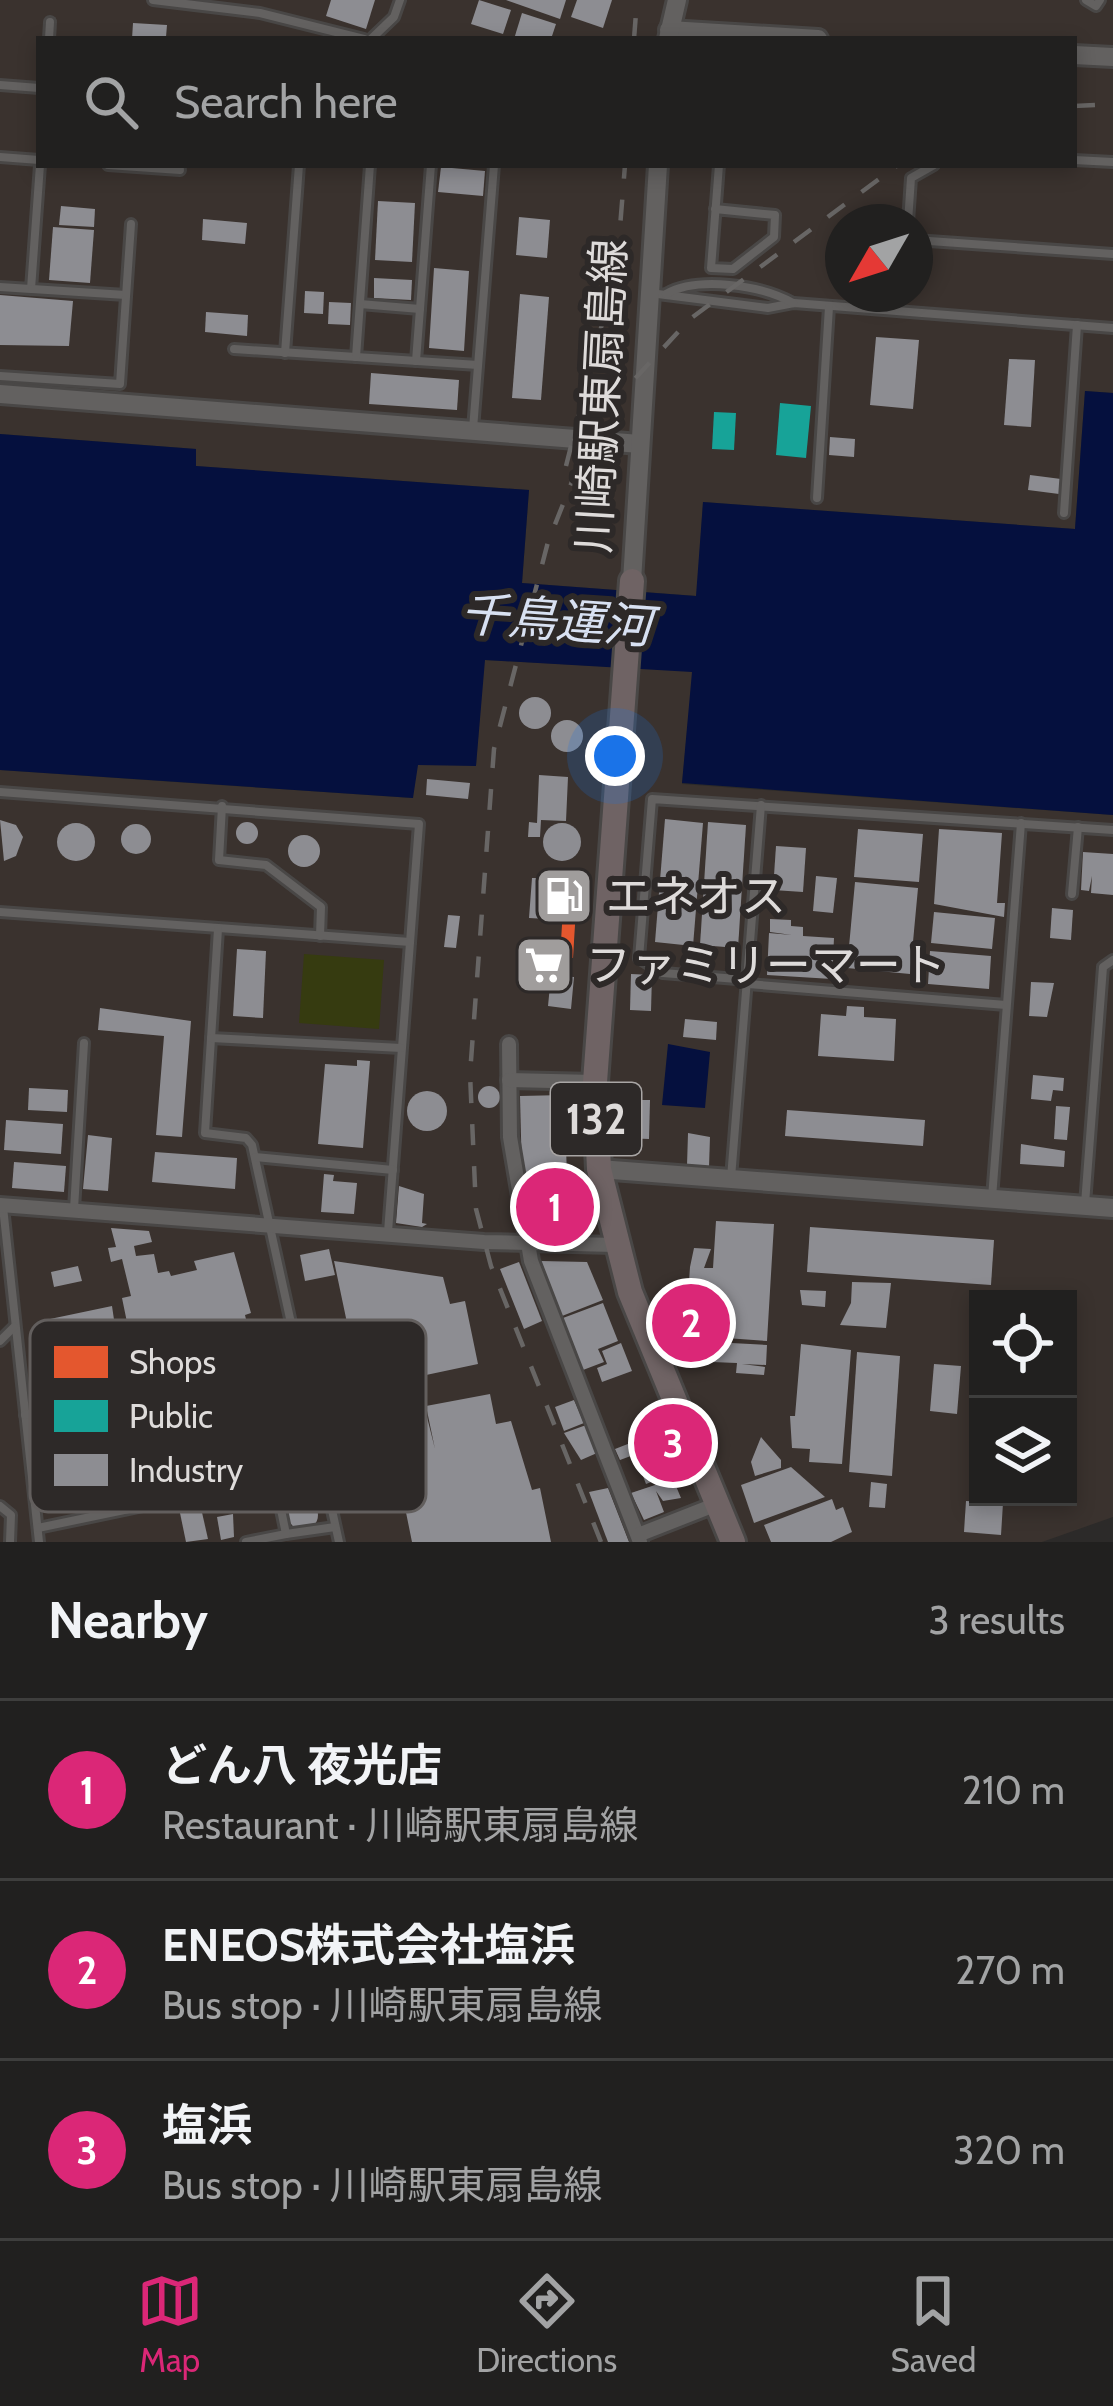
<!DOCTYPE html>
<meta charset="utf-8">
<style>
:root{--surface:#21201f;--page:#2d2d2c;--text:#f1f3f6;--muted:#a2a3a4;--line:#3e3e3d;--accent:#db2777}
body{margin:0;font-family:Cabin,"Noto Sans JP",sans-serif;background:var(--page);color:var(--text)}
.controls{position:absolute;right:36px;bottom:36px;display:grid;overflow:hidden;border-radius:0px;box-shadow:0 6px 18px #0003}
.controls button{width:108px;height:108px;display:grid;place-items:center;padding:0;border:0;border-bottom:3px solid var(--line);background:var(--surface);color:var(--text);font:60px sans-serif}
.compass{position:absolute;left:825px;top:204px;width:108px;height:108px;border-radius:50%;background:var(--surface);box-shadow:0 6px 18px #0003;rotate:231deg}
.you{position:absolute;left:615px;top:756px;width:42px;height:42px;margin:-30px;border:9px solid #fff;border-radius:50%;background:#1a73e8;box-shadow:0 0 0 18px #1a73e833}
.badge{display:grid;place-items:center;width:78px;height:78px;border-radius:50%;background:var(--accent);color:#fff;font-size:39px;font-weight:700}
.pin{position:absolute;translate:-50% -50%;border:6px solid #fff;box-shadow:0 3px 12px #0006}
.list{margin:0;padding:0;list-style:none}
h2{display:flex;justify-content:space-between;align-items:center;height:156px;margin:0;padding:0 48px;font-size:51px}
h2 small{font-size:39px;font-weight:400;color:var(--muted)}
.list li{display:grid;grid-template-columns:78px 1fr auto;gap:36px;align-items:center;box-sizing:border-box;height:180px;padding:0 48px;border-top:3px solid var(--line)}
.list b{display:block;font-size:45px;white-space:nowrap}
.list p{margin:0;font-size:39px;white-space:nowrap;color:var(--muted)}
.list em{font-size:39px;font-style:normal;color:var(--muted)}
.icon{flex:none;width:66px;height:66px;fill:none;stroke:currentColor;stroke-width:2;stroke-linecap:round;stroke-linejoin:round}
.map{position:relative;flex:none;width:1113px;height:1542px;overflow:hidden}
.search{position:absolute;background:var(--surface);box-shadow:0 6px 18px #0003;left:36px;right:36px;top:36px;height:132px;display:flex;align-items:center;gap:30px;box-sizing:border-box;padding:0 42px;border-radius:0px;color:var(--muted);font-size:45px}
.sheet{height:696px;background:var(--surface)}
nav{display:flex;justify-content:space-around;align-items:center;box-sizing:border-box;height:168px;border-top:3px solid var(--line);background:var(--surface);font-size:33px;color:var(--muted)}
nav a{display:grid;justify-items:center;gap:6px}
nav .on{color:var(--accent)}
.map>svg:first-child{display:block}
.built{fill:#3a322e;fill-rule:evenodd}
.green{fill:#363b10}
.water{fill:#05103e}
.shops{fill:#e4572e}
.public{fill:#17a398}
.industry{fill:#8d8d92}
.lines{fill:none;stroke-linecap:round;stroke-linejoin:round}
.service-casing{stroke:#494746;stroke-width:14}
.minor-casing{stroke:#494746;stroke-width:20}
.tertiary-casing{stroke:#494746;stroke-width:24}
.trunk-casing{stroke:#494746;stroke-width:30}
.service{stroke:#636160;stroke-width:8}
.minor{stroke:#636160;stroke-width:14}
.tertiary{stroke:#636160;stroke-width:18}
.trunk{stroke:#6f6364;stroke-width:24}
.rail{stroke:#686665;stroke-width:4.5;stroke-dasharray:21 21;stroke-linecap:butt}
.labels{text-anchor:middle;dominant-baseline:central;stroke-width:12;stroke-linejoin:round;paint-order:stroke}
.shield{fill:#2d2928;stroke:#a9a6a5;stroke-width:3}
.shield-label{font-size:42px;font-weight:bold;fill:#dedbda}
.street-label{font-size:45px;fill:#dedbda;stroke:#2d2928}
.poi-label{font-size:45px;fill:#dedbda;stroke:#2d2928;text-anchor:start}
.water-label{font-size:48px;font-style:italic;fill:#d8e1f2;stroke:#2d2928}
.key{fill:#2d2928;stroke:#625e5d;stroke-width:3}
.key-label{font-size:33px;fill:#dedbda}
</style>
<div class="map">
<svg width="1113" height="1542" viewBox="0 0 1113 1542">
<rect width="100%" height="100%" fill="#2c2a29"/>
<g class="built">
<path d="M0,0h1113v393l-28,-2 -10,138 -372,-27 -6,94 -175,-13 7,-93 -334,-24 1,-17 -196,-15zM39,39h1035v126h-1035zM843,222h72v72h-72z"/>
<path d="M484,660l209,11 -11,113 431,31v702l-71,25h-1042v-772l412,28 5,-34 59,1zM978,1299h90v198h-90z"/>
</g>
<path class="green" d="M304,954l80,6 -5,69 -80,-6z"/>
<g class="water">
<path d="M1085,391l28,2v422l-431,-32 10,-111 -207,-12 -9,106 -58,-1 -5,33 -413,-28v-336l196,15v17l333,24 -7,93 174,13 7,-94 372,27z"/>
<path d="M668,1044l42,8 -5,56 -43,-3z"/>
</g>
<g class="shops">
<path d="M564,892h13l-4,66 -13,-1z"/>
<path d="M571,1175l9,43 -52,-3 -3,-31z"/>
</g>
<g class="public">
<path d="M780,403l31,3 -5,52 -30,-3z"/>
<path d="M714,412l22,1 -2,37 -22,-1z"/>
</g>
<g class="industry">
<path d="M331,0h44l-9,29 -40,-13z"/>
<path d="M479,0l32,10 -8,24 -32,-10z"/>
<path d="M506,0h60l-6,19z"/>
<path d="M577,0h35l-9,28 -32,-11z"/>
<path d="M522,13l34,11 -5,15h-37z"/>
<path d="M133,23l34,2 -1,12 -34,2z"/>
<path d="M441,167l44,4 -2,25 -45,-4z"/>
<path d="M378,201l37,2 -3,59 -37,-2z"/>
<path d="M61,206l34,3 -1,18 -35,-2z"/>
<path d="M519,217l31,3 -3,38 -31,-3z"/>
<path d="M203,219l44,4 -2,21 -43,-4z"/>
<path d="M53,227l41,3 -4,53 -41,-3z"/>
<path d="M434,268l35,3 -5,80 -35,-3z"/>
<path d="M374,278l38,2 -1,20 -37,-2z"/>
<path d="M305,291l19,1 -1,22 -19,-1z"/>
<path d="M520,294l29,3 -8,103 -29,-2z"/>
<path d="M0,295l73,6 -4,45 -69,-1z"/>
<path d="M329,302l22,1 -1,22 -22,-1z"/>
<path d="M206,312l42,3 -1,21 -42,-4z"/>
<path d="M876,337l43,3 -6,69 -43,-4z"/>
<path d="M1009,359l26,1 -4,67 -27,-2z"/>
<path d="M371,373l88,7 -2,30 -88,-6z"/>
<path d="M830,437l25,2 -1,18 -25,-2z"/>
<path d="M1030,475l31,4 -2,15 -31,-4z"/>
<circle cx="535" cy="713" r="16"/>
<circle cx="567" cy="736" r="16"/>
<path d="M539,775l29,2 -2,44 -25,-1 -1,17h-12l1,-15 8,1z"/>
<path d="M427,779l43,4 -2,16 -42,-4z"/>
<path d="M665,819l38,4 -10,123 -38,-4z"/>
<path d="M0,820l16,5 7,12 -7,19 -12,5z"/>
<path d="M708,822l38,3 -8,123 -38,-3z"/>
<circle cx="247" cy="833" r="11"/>
<circle cx="76" cy="842" r="19"/>
<circle cx="562" cy="842" r="19"/>
<circle cx="136" cy="839" r="15"/>
<path d="M858,829l65,5 -4,48 -65,-5z"/>
<path d="M939,829l63,4 -5,70h8l-1,14 -70,-13z"/>
<circle cx="304" cy="851" r="16"/>
<path d="M776,846l30,2 -3,44 -30,-2z"/>
<path d="M1083,852l30,2v41l-22,-2 1,-17 -3,15 -8,-1z"/>
<path d="M816,876l21,2 -4,35 -20,-2z"/>
<path d="M532,878h11l-1,10h7l-2,17 11,1v7l-11,-1v7l-18,-1z"/>
<path d="M855,882l63,6 -8,86 -63,-6z"/>
<path d="M1052,908l21,2 -2,30 -21,-2z"/>
<path d="M934,912l61,6 -3,31 -61,-6z"/>
<path d="M448,915l12,1 -4,32 -12,-1z"/>
<path d="M770,919l21,1v6l12,1v9l31,2 -2,41 -65,-4 2,-42 23,2 -22,-3z"/>
<path d="M237,949l29,2 -3,67 -30,-2z"/>
<path d="M930,951l61,5 -2,33 -61,-5z"/>
<path d="M552,965h9l-1,11 14,1 -3,32 -23,-3z"/>
<path d="M631,974l21,1 -1,36 -21,-1z"/>
<path d="M1031,982l23,1 -7,34 -18,-1z"/>
<path d="M847,1006l17,1v10l32,2 -2,42 -76,-5 3,-42 25,2z"/>
<path d="M100,1008l91,13 -9,116 -26,-2 8,-99 -66,-6z"/>
<path d="M685,1019l32,3 -1,18 -33,-3z"/>
<path d="M357,1060l13,1 -7,87 -45,-4 7,-80 32,2z"/>
<path d="M1033,1075l31,3 -1,13 -10,-1 -2,11 -20,-2z"/>
<circle cx="489" cy="1097" r="11"/>
<path d="M29,1088l39,2 -1,22 -39,-2z"/>
<circle cx="427" cy="1111" r="20"/>
<path d="M564,1095l3,80 -45,1 -2,-80z"/>
<path d="M622,1100h28l-1,39 -26,-1z"/>
<path d="M1056,1106l14,1 -3,33 -13,-1z"/>
<path d="M787,1110l138,10 -2,26 -138,-10z"/>
<path d="M6,1120l57,4 -2,30 -57,-4z"/>
<path d="M688,1133l22,4 -1,30 -22,-1z"/>
<path d="M88,1135l24,3 -4,53 -25,-2z"/>
<path d="M1021,1144l44,7 -1,16 -44,-3z"/>
<path d="M155,1152l82,6 -2,31 -83,-7z"/>
<path d="M14,1162l52,4 -2,26 -52,-4z"/>
<path d="M324,1174l10,1 -1,6 24,2 -3,31 -33,-2z"/>
<path d="M399,1186l25,8 -2,29 5,1 -5,3 -26,-4z"/>
<path d="M539,1220l35,3 -1,13 -35,-3z"/>
<path d="M716,1221l58,3 -7,117 -69,-5 1,-21h11l1,-18 -23,-1 2,-29 4,-19 17,1 -7,19h9z"/>
<path d="M810,1227l184,13 -3,45 -184,-13z"/>
<path d="M111,1228l38,3 3,11 -18,4 2,10 18,-2 4,19 11,-2 2,5 26,-6 -3,-9 40,-9 17,61 -6,2 8,34 -77,17 -10,-43 -37,9 -7,-34 9,-2 -9,-37 -11,3 -3,-14 8,-1z"/>
<path d="M329,1249l6,26 -30,6 -5,-26z"/>
<path d="M334,1261l109,16 7,27 15,-3 13,63 -118,25 -6,-32 4,-1h-4z"/>
<path d="M541,1261l46,1 16,38 -41,16z"/>
<path d="M519,1262l23,59 -18,8 -24,-60z"/>
<path d="M78,1266l4,15 -28,6 -3,-15z"/>
<path d="M852,1282l39,1 -5,45 -46,-3 11,-22z"/>
<path d="M800,1290l26,1 -1,16 -23,-2z"/>
<path d="M603,1303l15,38 -20,8 6,13 -21,8 -20,-52z"/>
<path d="M112,1306l10,68 -14,3 -4,-16 -28,6 -5,-24 -15,3 -6,-27z"/>
<path d="M713,1342l54,3 -1,20 -24,-1 23,3 -1,8 -28,-2 1,-10 -25,-1z"/>
<path d="M621,1343l11,28 -30,11 -5,-14 10,-4 -5,-13z"/>
<path d="M801,1344l50,6 -9,114 -33,-2 1,-13 -18,-1 -2,-32h5z"/>
<path d="M857,1352l43,4 -8,120 -43,-4z"/>
<path d="M934,1364l27,2 -4,48 -27,-3z"/>
<path d="M490,1394l6,30 15,-3 21,69 8,-2 11,54h-139l-14,-69 -42,9 -7,-34 26,-5 -5,-22 55,-12 10,40 -9,-43z"/>
<path d="M574,1400l10,23 -20,8 -9,-24z"/>
<path d="M589,1424l8,29 -16,7 -17,-27z"/>
<path d="M761,1437l20,23v8l-26,8 -4,-14z"/>
<path d="M643,1438l4,12 -27,10 -5,-11z"/>
<path d="M666,1458l6,16 -26,10 -6,-16z"/>
<path d="M791,1467l34,30 -71,26 -13,-38z"/>
<path d="M673,1479l8,19 -18,3 -7,-10 8,21 -20,8 -13,-27z"/>
<path d="M871,1482l16,2 -2,24 -16,-1z"/>
<path d="M608,1488l21,54h-21l-19,-50z"/>
<path d="M832,1499l4,11 7,-3 9,25 -21,10h-60l-7,-17z"/>
<circle cx="303" cy="1515" r="15"/>
<path d="M966,1501l37,2 -2,32 -37,-3z"/>
<path d="M201,1508l7,31 -22,3 -6,-29z"/>
<path d="M233,1514l1,23 -13,3 -4,-23z"/>
</g>
<g class="lines">
<defs>
<g id="service">
<path d="M153,0l107,13 104,26"/>
<path d="M1086,0l10,6 4,-6"/>
<path d="M49,39l1,-17"/>
<path d="M371,39l23,-22 6,-17"/>
<path d="M0,85l39,3"/>
<path d="M0,157l39,3"/>
<path d="M1074,160l39,2"/>
<path d="M108,165l72,5"/>
<path d="M715,209l60,6 -1,22 -41,32 -22,-1 8,-103"/>
<path d="M908,222l3,-44 23,-13"/>
<path d="M915,240l198,14"/>
<path d="M0,287l31,2 9,-124"/>
<path d="M32,289l94,6"/>
<path d="M650,293l118,15 26,-5 319,25"/>
<path d="M666,294c32,-18 95,-9 127,9"/>
<path d="M360,304l60,5"/>
<path d="M234,349l244,16"/>
<path d="M285,353l14,-188"/>
<path d="M356,357l14,-192"/>
<path d="M416,361l15,-196"/>
<path d="M0,376l120,8 11,-160"/>
<path d="M473,429l21,-264"/>
<path d="M817,498l12,-191"/>
<path d="M1064,513l13,-188"/>
<path d="M0,792l419,32 -31,408"/>
<path d="M222,806l-3,54 47,5 55,42 -1,29"/>
<path d="M1072,894l6,-67"/>
<path d="M0,912l410,30"/>
<path d="M218,929l-13,204 41,5 6,7 87,397"/>
<path d="M749,980l-86,-7 -24,-15 13,-159 461,31"/>
<path d="M748,984l258,21"/>
<path d="M211,1038l190,10"/>
<path d="M255,1157l138,13"/>
<path d="M731,1178l30,-373"/>
<path d="M992,1198l29,-375"/>
<path d="M1085,1204l18,-237 10,-7"/>
<path d="M3,1207l36,335"/>
<path d="M74,1209l10,-166"/>
<path d="M0,1341l14,-14"/>
<path d="M25,1415l274,-57"/>
<path d="M328,1491l-49,9 7,34 49,-7"/>
<path d="M0,1506l11,9 -1,27"/>
<path d="M38,1528l115,-24"/>
<path d="M246,1542l40,-8"/>
</g>
<g id="minor">
<path d="M509,1044l1,93 21,124 109,281"/>
<path d="M509,1080l86,2"/>
<path d="M0,1205l484,37 131,3"/>
<path d="M638,1535l79,-31"/>
</g>
<g id="tertiary">
<path d="M669,30l149,9"/>
<path d="M668,39l9,-39"/>
<path d="M1074,55l39,2"/>
<path d="M0,394l640,50"/>
<path d="M632,581l26,-416"/>
<path d="M599,1169l514,39"/>
</g>
<path id="trunk" d="M632,581l-37,501 4,87 31,123 103,250"/>
</defs>
<use href="#service" class="service-casing"/>
<use href="#minor" class="minor-casing"/>
<use href="#tertiary" class="tertiary-casing"/>
<use href="#trunk" class="trunk-casing"/>
<use href="#service" class="service"/>
<use href="#minor" class="minor"/>
<use href="#tertiary" class="tertiary"/>
<use href="#trunk" class="trunk"/>
<g class="rail">
<path d="M634,39l3,-39"/>
<path d="M1074,106l39,-2"/>
<path d="M566,466l51,-201 8,-100"/>
<path d="M601,1542l-110,-276 -15,-57 -6,-135 24,-325 54,-207 33,-83 39,-64 70,-76 208,-154"/>
</g>
</g>
<defs>
<symbol id="fuel-square" viewBox="-11 -11 22 22"><rect x="-9" y="-9" width="18" height="18" rx="4" fill="#a09d9c" stroke="#2d2928"/><path d="M-5.5-6h7V0h2V4h1.3V-2.5L3-4.5l.8-.8L6-3V5H2.5V1h-1V6h-7ZM-4.2-4.7v3.2H.2V-4.7Z" fill="#fff"/></symbol>
<symbol id="supermarket-square" viewBox="-11 -11 22 22"><rect x="-9" y="-9" width="18" height="18" rx="4" fill="#a09d9c" stroke="#2d2928"/><path d="M-6-5.5h2.5l.6 2H6L4.5 2H-2.5L-4.4-4H-6ZM-1.5 3.2a1.3 1.3 0 1 0 .1 0ZM3 3.2a1.3 1.3 0 1 0 .1 0Z" fill="#fff"/></symbol>
</defs>
<g fill-rule="evenodd">
<use href="#fuel-square" x="531" y="863" width="66" height="66"/>
<use href="#supermarket-square" x="511" y="932" width="66" height="66"/>
</g>
<g class="labels">
<rect class="shield" x="551" y="1083" width="90" height="72" rx="9"/>
<g class="shield-label">
<text x="596" y="1119">132</text>
</g>
<g class="street-label">
<text transform="translate(601 396) rotate(-87)">川崎駅東扇島線</text>
</g>
<g class="poi-label">
<text x="606" y="896">エネオス</text>
<text x="586" y="965">ファミリーマート</text>
</g>
<g class="water-label">
<text transform="translate(556 620) rotate(4)">千鳥運河</text>
</g>
</g>
<rect x="30" y="1320" width="396" height="192" rx="18" class="key"/>
<rect x="54" y="1346" width="54" height="32" fill="#e4572e"/>
<rect x="54" y="1400" width="54" height="32" fill="#17a398"/>
<rect x="54" y="1454" width="54" height="32" fill="#8d8d92"/>
<g class="key-label">
<text x="129" y="1374">Shops</text>
<text x="129" y="1428">Public</text>
<text x="129" y="1482">Industry</text>
</g>
</svg>
<div class="controls">
<button><svg class="icon" aria-label="locate" viewBox="0 0 24 24"><circle cx="12" cy="12" r="6"/><path d="M12 2v4M12 18v4M2 12h4M18 12h4"/></svg></button>
<button><svg class="icon" aria-label="layers" viewBox="0 0 24 24"><path d="M12 4l9 5-9 5-9-5zM3 14l9 5 9-5"/></svg></button>
</div>
<svg class="compass" viewBox="-18 -18 36 36"><path d="M0-13l5 13h-10z" fill="#e53935"/><path d="M0 13l5-13h-10z" fill="#a2a3a4"/></svg>
<div class="you"></div>
<div class="pin badge" style="left:555px;top:1207px">1</div>
<div class="pin badge" style="left:691px;top:1323px">2</div>
<div class="pin badge" style="left:673px;top:1443px">3</div>
<div class="search"><svg class="icon" aria-label="search" viewBox="0 0 24 24"><circle cx="10" cy="10" r="6"/><path d="M15 15l6 6"/></svg>Search here</div>
</div>
<section class="sheet">
<h2>Nearby<small>3 results</small></h2>
<ul class="list">
<li><span class="badge">1</span><div><b>どん八 夜光店</b><p>Restaurant · 川崎駅東扇島線</p></div><em>210 m</em></li>
<li><span class="badge">2</span><div><b>ENEOS株式会社塩浜</b><p>Bus stop · 川崎駅東扇島線</p></div><em>270 m</em></li>
<li><span class="badge">3</span><div><b>塩浜</b><p>Bus stop · 川崎駅東扇島線</p></div><em>320 m</em></li>
</ul>
</section>
<nav>
<a class="on"><svg class="icon" aria-label="map" viewBox="0 0 24 24"><path d="M3 6l6-2 6 2 6-2v14l-6 2-6-2-6 2zM9 4v14M15 6v14"/></svg>Map</a>
<a><svg class="icon" aria-label="directions" viewBox="0 0 24 24"><path d="M12 3l9 9-9 9-9-9zM9 14v-3h6M13 9l2 2-2 2"/></svg>Directions</a>
<a><svg class="icon" aria-label="saved" viewBox="0 0 24 24"><path d="M7 4h10v16l-5-4-5 4z"/></svg>Saved</a>
</nav>
